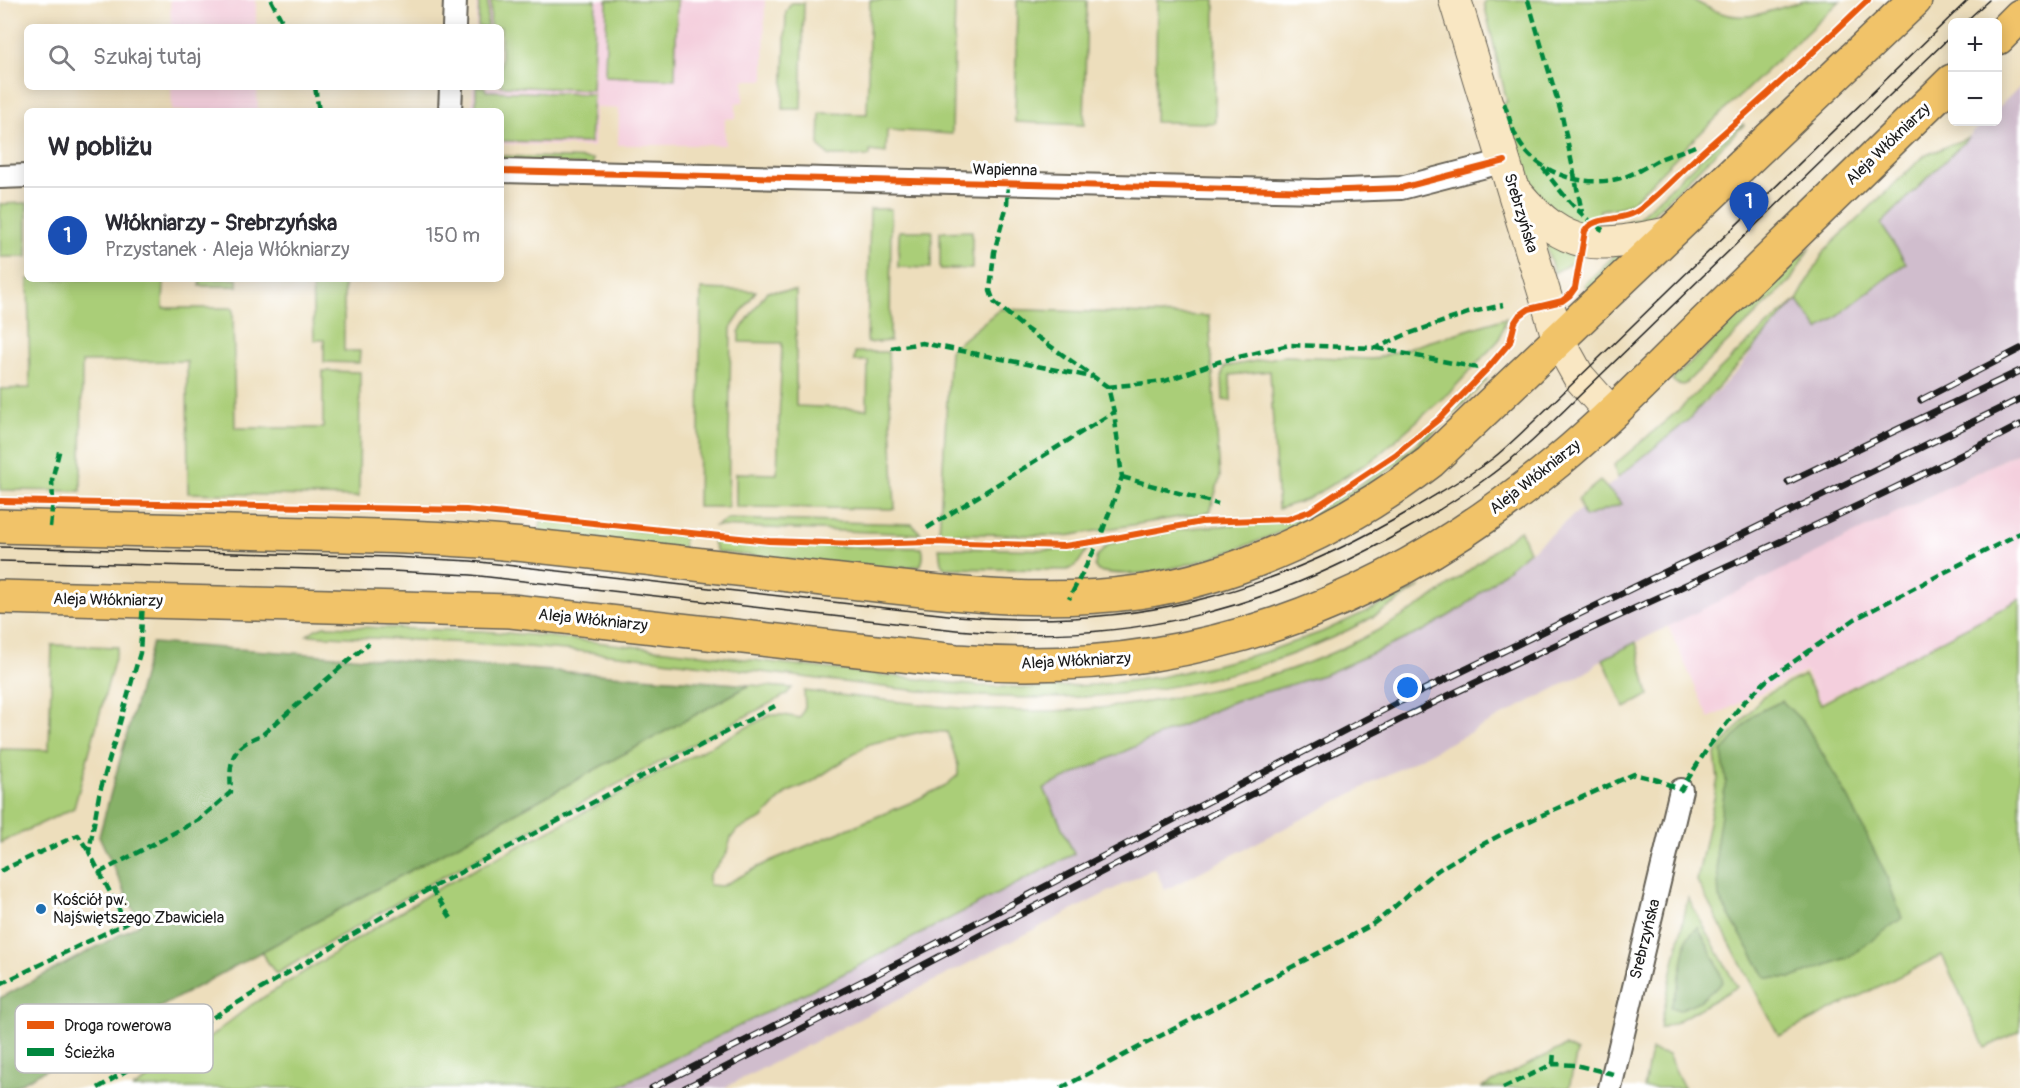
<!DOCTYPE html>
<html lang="pl">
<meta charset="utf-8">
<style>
:root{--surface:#fff;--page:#f2f2f3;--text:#2b2b33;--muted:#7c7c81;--line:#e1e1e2;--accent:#1f6fb2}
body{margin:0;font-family:Pangolin,sans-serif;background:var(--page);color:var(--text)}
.controls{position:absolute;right:18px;top:18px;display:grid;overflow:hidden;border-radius:9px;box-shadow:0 3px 15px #0003}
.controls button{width:54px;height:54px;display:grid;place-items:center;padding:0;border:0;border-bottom:2px solid var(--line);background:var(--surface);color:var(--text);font:30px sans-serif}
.you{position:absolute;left:1408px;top:688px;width:21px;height:21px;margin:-15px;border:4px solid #fff;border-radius:50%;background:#1a73e8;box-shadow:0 0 0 9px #1a73e833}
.badge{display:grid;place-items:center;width:39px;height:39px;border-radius:50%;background:var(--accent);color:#fff;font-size:20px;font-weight:700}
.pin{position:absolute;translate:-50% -50px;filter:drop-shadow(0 2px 3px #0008)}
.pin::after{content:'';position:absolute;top:32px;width:21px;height:18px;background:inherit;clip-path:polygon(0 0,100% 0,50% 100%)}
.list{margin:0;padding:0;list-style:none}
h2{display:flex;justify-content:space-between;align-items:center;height:78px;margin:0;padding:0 24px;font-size:26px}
h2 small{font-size:20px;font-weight:400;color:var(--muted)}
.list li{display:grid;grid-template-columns:39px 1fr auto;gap:18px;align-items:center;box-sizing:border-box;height:96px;padding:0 24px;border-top:2px solid var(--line)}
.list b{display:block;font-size:22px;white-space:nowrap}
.list p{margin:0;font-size:20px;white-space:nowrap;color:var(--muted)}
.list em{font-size:20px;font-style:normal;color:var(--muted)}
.icon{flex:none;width:33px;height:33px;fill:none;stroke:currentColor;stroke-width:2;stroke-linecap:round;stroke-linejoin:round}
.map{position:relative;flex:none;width:2020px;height:1088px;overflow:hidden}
.search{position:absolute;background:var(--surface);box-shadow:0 3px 15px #0003;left:24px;top:24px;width:480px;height:66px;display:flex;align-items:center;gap:15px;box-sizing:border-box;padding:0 21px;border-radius:9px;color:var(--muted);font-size:22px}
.panel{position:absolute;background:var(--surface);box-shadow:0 3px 15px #0003;left:24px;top:108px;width:480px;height:174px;border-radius:9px}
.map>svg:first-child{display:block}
.built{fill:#f4cfdd}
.industrial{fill:#d0bdcd}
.green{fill:#aace78;stroke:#63754a;stroke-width:1.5;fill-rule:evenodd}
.forest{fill:#87b168;stroke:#526642;stroke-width:1.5}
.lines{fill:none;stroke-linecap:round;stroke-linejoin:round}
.minor-casing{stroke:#656054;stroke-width:26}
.secondary-casing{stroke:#656054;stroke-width:34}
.primary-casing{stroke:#656054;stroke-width:36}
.minor{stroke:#fff;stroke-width:22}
.secondary{stroke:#f9e7c3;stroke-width:32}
.primary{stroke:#f1c369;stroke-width:33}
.tram{stroke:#1c1c1c;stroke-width:1.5}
.rail-casing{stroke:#1c1c1c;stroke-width:7}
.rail{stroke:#fff;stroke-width:4.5;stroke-dasharray:14;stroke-linecap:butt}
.quiet{stroke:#00873e;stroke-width:4.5;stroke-dasharray:9 4.5;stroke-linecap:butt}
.cycleway-casing{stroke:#fff;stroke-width:10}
.cycleway{stroke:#e8590c;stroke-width:6}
.poi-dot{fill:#1f6fb2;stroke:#fff;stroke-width:2}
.labels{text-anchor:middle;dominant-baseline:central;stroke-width:6;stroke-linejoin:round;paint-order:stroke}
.street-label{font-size:16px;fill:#1c1c1c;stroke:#fff}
.poi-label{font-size:16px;fill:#1c1c1c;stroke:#fff;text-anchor:start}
.key{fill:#fff;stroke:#bbb;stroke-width:1.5}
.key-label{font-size:16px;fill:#1c1c1c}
</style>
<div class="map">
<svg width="2020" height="1088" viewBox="0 0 2020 1088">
<rect width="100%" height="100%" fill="#fff"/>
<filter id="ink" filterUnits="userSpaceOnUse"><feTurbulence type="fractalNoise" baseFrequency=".0167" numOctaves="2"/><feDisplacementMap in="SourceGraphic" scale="12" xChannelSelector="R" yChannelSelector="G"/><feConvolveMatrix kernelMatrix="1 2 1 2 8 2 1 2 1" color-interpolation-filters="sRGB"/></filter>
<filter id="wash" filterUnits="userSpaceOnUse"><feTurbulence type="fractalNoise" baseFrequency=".008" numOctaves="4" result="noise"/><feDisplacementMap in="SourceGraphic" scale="24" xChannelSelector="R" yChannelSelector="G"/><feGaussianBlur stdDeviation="1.35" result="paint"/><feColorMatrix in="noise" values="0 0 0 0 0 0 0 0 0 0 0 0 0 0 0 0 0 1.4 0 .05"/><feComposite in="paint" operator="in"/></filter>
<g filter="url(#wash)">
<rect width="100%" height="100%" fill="#eddebc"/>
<g class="built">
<path d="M170,0h86v27h-85z"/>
<path d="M477,0h288l-1,80h-20l-1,22 -7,1v15l-11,1v26h-107l1,-36 -24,-2 -1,40 -93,-3v-33h-29l1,-24h28v-60h-25z"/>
<path d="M171,87h86l1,24h-86z"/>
<path d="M2020,451v148l-199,103 -16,-30 -96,46 -41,-92z"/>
</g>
<path class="industrial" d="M2020,86v365l-417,208 -18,14 -420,217 -10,-22 -431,220h-109l222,-111 237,-123 -31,-65 192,-88 91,-27 97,-43 39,-23 227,-189 50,-50 19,-26 39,-43 22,30 87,-67 -25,-39 103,-102h14v-14z"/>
<g class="green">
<path d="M479,0h9l-1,27h-9z"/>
<path d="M491,0h105l-4,90 -91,-4v-59h-11z"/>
<path d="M607,0h70l-2,79 -70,-3z"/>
<path d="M870,0h85l-3,134 -65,-4 -1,23 -16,-2v5h-40l-11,-9 1,-34 47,1z"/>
<path d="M1017,0h70l-3,125 -69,-3z"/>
<path d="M1157,0h58v123l-60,-1z"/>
<path d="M1487,0h206c48,28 63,14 111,1 11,-1 25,-1 37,-1l-151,143 -57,58 -12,6 -21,3 -1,6 -14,5 -2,5 -11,1 -36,-33 -8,-15 -26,-75 5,-2 -23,-99z"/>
<path d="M791,3h13l-3,106h-18l3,-97z"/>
<path d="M476,87h9l1,4 107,3 -3,49 -89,-2v-30h-25z"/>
<path d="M1743,124l1,1 -97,94 -30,13v-7l21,-7 74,-70z"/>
<path d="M1969,137l-88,87 25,39 -87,67 -22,-30 -110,121 -70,57 -3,-13 67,-57 61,-60 55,-48 28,-50 99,-94z"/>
<path d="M501,156l92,3v6l-92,-3z"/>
<path d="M27,203v54h-27v-53z"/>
<path d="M870,209h21l-1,132 -23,2z"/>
<path d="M899,231h33l-1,37 -33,-1z"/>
<path d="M972,231v38h-32v-37z"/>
<path d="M1544,239l32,12 -1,10 -21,12z"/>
<path d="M1811,246l-20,34 -107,105 -7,-1 -5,-4z"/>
<path d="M1629,250l-39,42 -6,-7 32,-31z"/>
<path d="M28,279h136l-1,29h70l2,120h88v-57l37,1 -1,125 -171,-4 -1,-132 -105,1 -1,129 -81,-1v-101l30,-1z"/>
<rect x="200" y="279" width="37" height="7"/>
<path d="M312,279h49v3l-17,1v68h16l-1,12 -35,-1v-22h-10z"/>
<path d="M701,289l55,2 -25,37 -3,179h-30z"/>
<path d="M767,291h29v115l71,3 1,-48h-14l1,-9h33l7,157 -159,-2v-34l41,1 5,-131 -43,-1v-10z"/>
<path d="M1000,309l209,7 11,161 -10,35 -144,24 -127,-3 11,-183z"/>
<path d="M1506,318l-7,22 -47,50 -78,69 -66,40 -30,10 -8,-138 -40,4 1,26 -8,-1 -1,-25 2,-8 60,-11 89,3z"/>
<path d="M1484,377l3,3c-21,20 -41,41 -62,61 -62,56 -136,92 -215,117 -36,11 -75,21 -112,13l-3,-4 1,-9 12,-14 81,-16 100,-7 24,-8 56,-34 47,-34z"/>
<path d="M1600,481l22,23 -38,13 -6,-18z"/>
<path d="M728,519l184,5 9,10 -206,-8z"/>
<path d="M541,520l143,16 -1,14 -144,-16z"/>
<path d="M1520,530l9,21 -67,57 -39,23 -97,43 -91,27 -191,87 30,66 -237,123 -222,111h-482l64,-41 54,-42 186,-116 333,-174h13l17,3 5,-11 -1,-16c74,8 148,19 222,20 65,1 129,-8 193,-23 31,-7 62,-14 91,-26 39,-15 86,-40 120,-63 32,-21 60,-47 90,-69zM925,731l22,1 11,33v10l-12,10 -34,17 -142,59 -48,25 -13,-1v-10l17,-20 5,-17 6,-8 25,-11 24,-26 24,-10 59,-39z"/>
<path d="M712,540l57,5 153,3c2,7 2,12 -2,18l-45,3 -158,-17z"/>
<path d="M939,548l128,2 20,-1c-6,10 -9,17 -20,21l-123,-2 -3,-5z"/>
<path d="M1421,586c-15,9 -29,20 -43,28 -88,51 -195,77 -296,83 -79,4 -160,-5 -239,-15 -68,-8 -136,-17 -205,-25 -110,-12 -220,-17 -331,-22l9,-6 8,-3 157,5 62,5 436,50 55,2 61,-3 65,-8 55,-12 53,-14 54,-19z"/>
<path d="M2020,599v432l-35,17 -43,-93 -163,81 -82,-155 21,-102 -3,-25 48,-58 41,-21 17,29z"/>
<path d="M1636,642l13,53 -24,13 -22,-49z"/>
<path d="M52,645l66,2 -44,161 -74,35v-94l49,1z"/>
<path d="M750,685l42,3 -6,7 -359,190 -151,89 -15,-22z"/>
<path d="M1688,898l49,89 -63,36 -14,5z"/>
<path d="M1565,1046l12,6 -8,36h-88z"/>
<path d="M1651,1050l17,5 16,33h-40z"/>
</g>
<g class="forest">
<path d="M152,643l574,40 24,2 -738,403h-12v-90l140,-74 -41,-88z"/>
<path d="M1782,701l23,23 44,75 37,76 16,43 -53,39 -57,21h-26l-47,-80 -3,-51 10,-66 -4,-29 32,-38z"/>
<path d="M1698,927l20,39 5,16 -22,18 -22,10 -9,-3 8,-21 9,-48z"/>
</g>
</g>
<g filter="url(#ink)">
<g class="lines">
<defs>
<g id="minor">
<path d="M454,27l1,-27"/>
<path d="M450,111l1,-24"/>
<path d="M501,171l817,20 83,-3 104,-27"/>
<path d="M0,177l27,-1"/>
<path d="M1610,1088l71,-298"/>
</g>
<g id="secondary">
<path d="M1455,0l104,341 20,36 32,36"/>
<path d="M1517,193c51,61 81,54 152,40"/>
</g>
<g id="primary">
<path d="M1998,38l22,-22"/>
<path d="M0,526c91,2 182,5 272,7 74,2 148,3 221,9 122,11 244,28 366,41 93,11 185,22 279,9 104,-15 210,-67 292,-130l485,-462"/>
<path d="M0,597l511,14 445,50c230,19 424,-52 601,-199 54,-45 103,-96 153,-145 81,-79 162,-157 242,-236"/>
</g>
</defs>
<use href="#minor" class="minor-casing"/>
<use href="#secondary" class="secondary-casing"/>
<use href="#primary" class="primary-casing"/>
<use href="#minor" class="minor"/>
<use href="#secondary" class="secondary"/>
<use href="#primary" class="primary"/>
<g class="tram">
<path d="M1965,22l24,-22"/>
<path d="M0,547l393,10 78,4 486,55c172,14 305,-18 454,-106 27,-17 55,-32 81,-51 14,-11 27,-24 41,-37l435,-422"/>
<path d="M0,561l391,10 80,4 485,55c167,16 304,-17 449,-100 51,-29 98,-60 140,-101l407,-394"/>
</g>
<defs>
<g id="rail">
<path d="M1921,400l99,-51"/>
<path d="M1788,482l232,-111"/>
<path d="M652,1088l260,-132 489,-255 619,-302"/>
<path d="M685,1088c238,-120 473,-249 712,-367 206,-103 419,-189 623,-296"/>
</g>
</defs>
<use href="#rail" class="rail-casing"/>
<use href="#rail" class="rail"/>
<g class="quiet">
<path d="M271,0l14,27"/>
<path d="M1528,0l34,116 20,96"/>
<path d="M284,26l38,-1"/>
<path d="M315,87l4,24"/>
<path d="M1504,103c5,13 8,27 15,39 21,34 71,48 108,34 11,-4 22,-11 33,-17 11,-5 24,-8 35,-13"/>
<path d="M1543,168c17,23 35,47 60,62"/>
<path d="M1008,183l-1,22 -13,47 -4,39 4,11 28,24 86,61 6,25 8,65 -23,64 -30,58"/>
<path d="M891,348l31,-5 170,34"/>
<path d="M1376,348l102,20"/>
<path d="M1108,387l57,-6 53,-19 71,-17 87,3 29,-13 63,-22 35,-8"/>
<path d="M1122,477l96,27"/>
<path d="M50,527l3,-26 -1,-21 8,-32"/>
<path d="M927,528l187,-116"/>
<path d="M0,871l78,-36 11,17"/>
<path d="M99,873l101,-54 31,-27c-2,-31 -1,-45 31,-57l107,-92"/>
<path d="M431,888l20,30"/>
<path d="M0,984l126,-61 -37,-71 10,-57 41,-142 3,-52"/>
<path d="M1553,1064l1,-12"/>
<path d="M98,1088l119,-73 214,-127 344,-182"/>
<path d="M1061,1088l307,-161c27,-17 48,-43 75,-60 59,-37 128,-64 191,-93l24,6 23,10 28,-44 34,-43 23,-22 89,-62 165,-86"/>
<path d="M1503,1088l50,-24 22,1 38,9"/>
</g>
<defs>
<g id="cycleway">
<path d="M501,171l817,20 83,-3 104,-27"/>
<path d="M0,501l466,9 303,31 89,3 74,-2 132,4 35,-5 102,-19 87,-3 22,-8 85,-56 44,-36 50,-52 21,-25 5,-20 4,-6 10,-7 33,-8 8,-6 5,-7 10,-57c10,-17 37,-7 57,-23 23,-18 44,-42 67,-62 54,-47 107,-96 159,-146"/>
</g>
</defs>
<use href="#cycleway" class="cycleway-casing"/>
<use href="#cycleway" class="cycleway"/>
</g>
</g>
<circle class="poi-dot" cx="41" cy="909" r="6"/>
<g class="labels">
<g class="street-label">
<text transform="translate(1888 144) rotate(-44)">Aleja Włókniarzy</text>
<text transform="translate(1005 170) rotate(1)">Wapienna</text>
<text transform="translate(1521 213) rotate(73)">Srebrzyńska</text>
<text transform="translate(1535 477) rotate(-38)">Aleja Włókniarzy</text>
<text transform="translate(108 600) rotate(1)">Aleja Włókniarzy</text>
<text transform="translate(593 620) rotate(6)">Aleja Włókniarzy</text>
<text transform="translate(1076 661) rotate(-3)">Aleja Włókniarzy</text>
<text transform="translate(1645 939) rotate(-76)">Srebrzyńska</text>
</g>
<g class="poi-label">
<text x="53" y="900">Kościół pw.<tspan x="53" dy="18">Najświętszego Zbawiciela</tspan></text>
</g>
</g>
<rect x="15" y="1004" width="198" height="69" rx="9" class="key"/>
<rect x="27" y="1021" width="27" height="8" fill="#e8590c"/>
<rect x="27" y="1048" width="27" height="8" fill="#00873e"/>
<g class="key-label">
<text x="64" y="1031">Droga rowerowa</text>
<text x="64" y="1058">Ścieżka</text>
</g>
</svg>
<div class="controls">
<button>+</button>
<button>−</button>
</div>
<div class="you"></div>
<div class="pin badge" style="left:1749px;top:232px;background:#1a4fb4">1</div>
<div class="search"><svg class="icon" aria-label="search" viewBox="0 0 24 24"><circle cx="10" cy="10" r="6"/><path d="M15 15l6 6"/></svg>Szukaj tutaj</div>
<section class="panel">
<h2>W pobliżu<small></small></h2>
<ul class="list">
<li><span class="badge" style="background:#1a4fb4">1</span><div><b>Włókniarzy - Srebrzyńska</b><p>Przystanek · Aleja Włókniarzy</p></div><em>150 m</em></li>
</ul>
</section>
</div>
